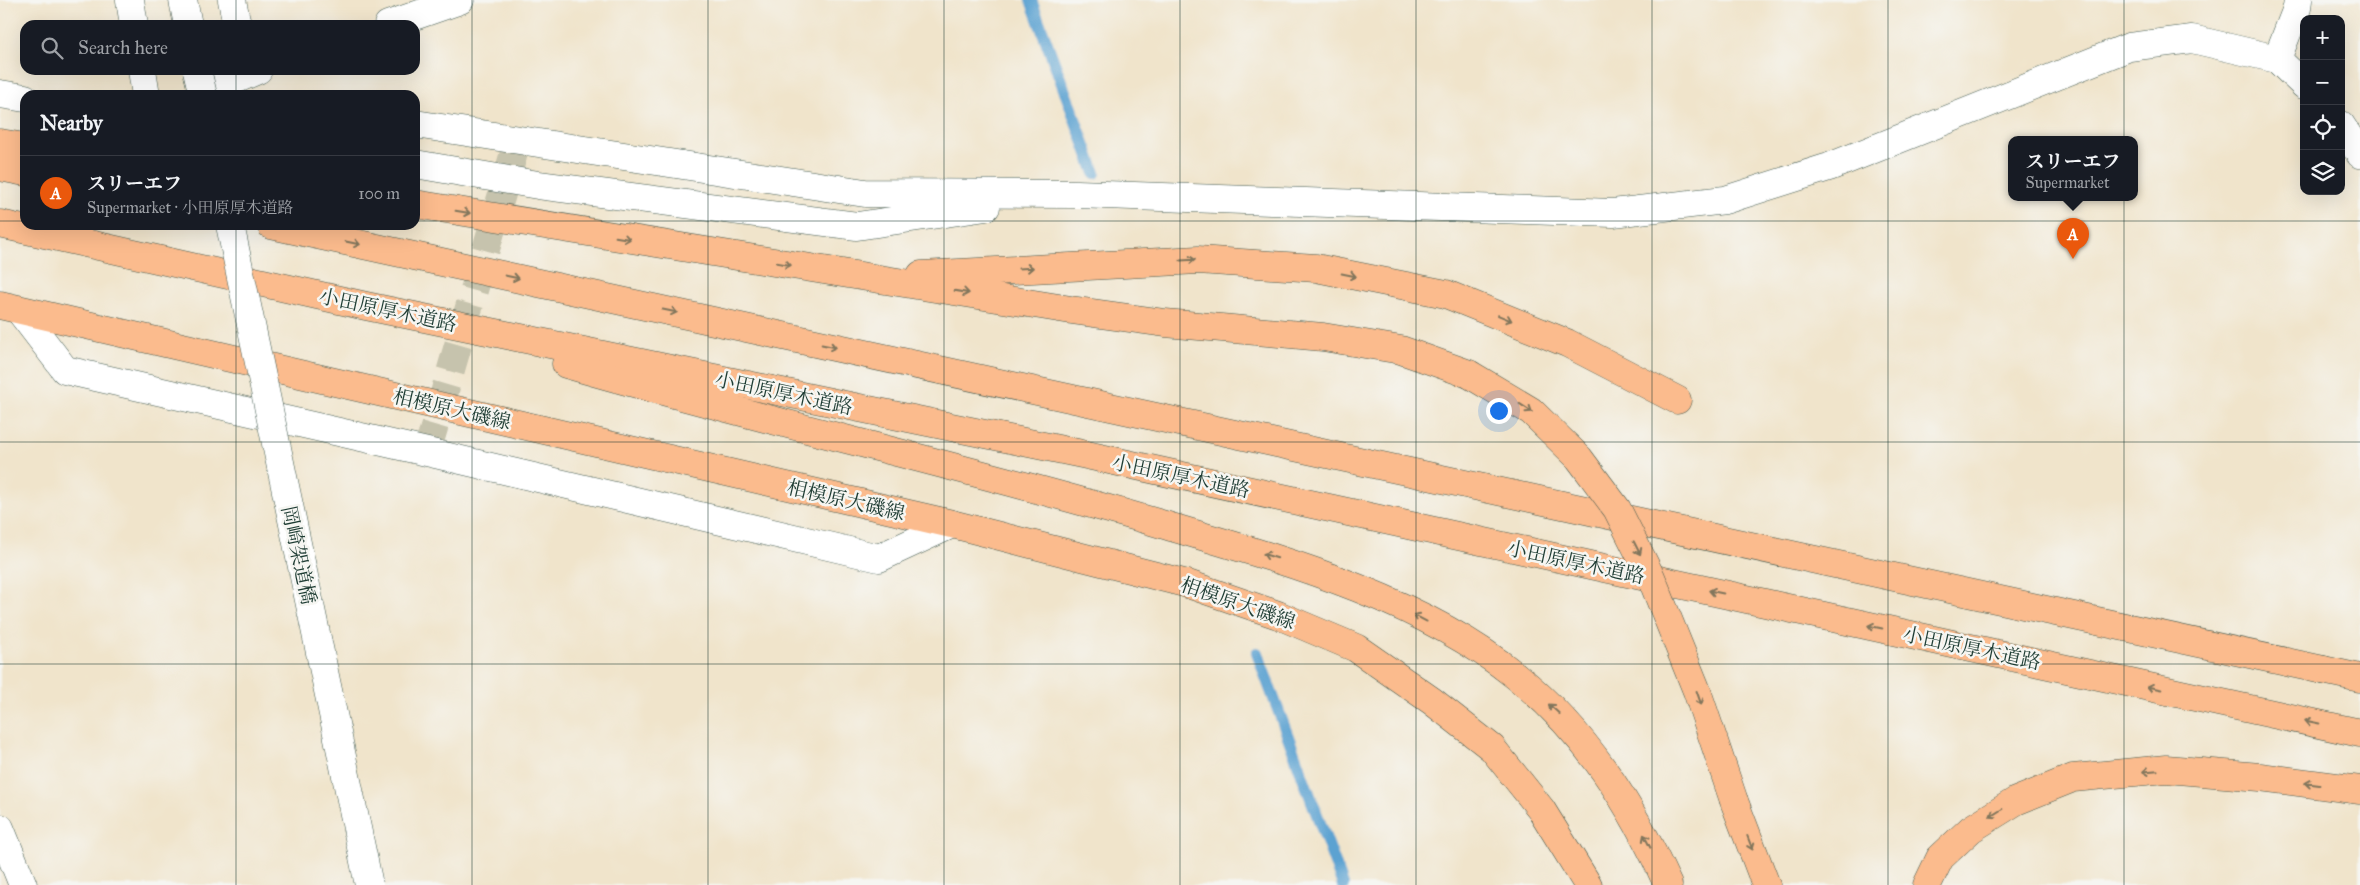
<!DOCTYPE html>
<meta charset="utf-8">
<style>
:root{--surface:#171b24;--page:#242831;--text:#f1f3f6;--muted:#9ea1a6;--line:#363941;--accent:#ea580c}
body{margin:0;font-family:"IM FELL Great Primer","Noto Serif JP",serif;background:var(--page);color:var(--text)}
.controls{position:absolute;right:15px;top:15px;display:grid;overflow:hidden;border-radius:10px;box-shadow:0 5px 20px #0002}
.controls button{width:45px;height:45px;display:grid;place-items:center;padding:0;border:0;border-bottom:1px solid var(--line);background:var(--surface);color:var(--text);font:25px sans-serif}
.you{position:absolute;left:1498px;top:410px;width:18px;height:18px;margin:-12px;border:4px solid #fff;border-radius:50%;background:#1a73e8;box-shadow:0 0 0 8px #1a73e833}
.badge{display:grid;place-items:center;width:32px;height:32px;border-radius:50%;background:var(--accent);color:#fff;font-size:16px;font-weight:700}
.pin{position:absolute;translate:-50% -41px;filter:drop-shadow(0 1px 2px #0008)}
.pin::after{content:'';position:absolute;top:26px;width:18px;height:15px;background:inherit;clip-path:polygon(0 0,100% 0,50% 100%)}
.popup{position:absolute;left:2008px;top:136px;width:130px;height:65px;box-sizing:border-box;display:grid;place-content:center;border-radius:10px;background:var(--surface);filter:drop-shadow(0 1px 4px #0005);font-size:16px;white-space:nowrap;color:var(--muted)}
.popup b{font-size:19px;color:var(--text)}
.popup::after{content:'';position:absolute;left:50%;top:100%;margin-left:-10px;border:10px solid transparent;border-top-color:var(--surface)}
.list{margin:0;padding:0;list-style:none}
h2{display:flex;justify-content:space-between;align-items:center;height:65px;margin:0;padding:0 20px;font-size:21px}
h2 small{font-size:16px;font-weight:400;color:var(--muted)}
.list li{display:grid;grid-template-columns:32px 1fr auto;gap:15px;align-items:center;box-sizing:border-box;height:75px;padding:0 20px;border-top:1px solid var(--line)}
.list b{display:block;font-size:19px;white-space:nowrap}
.list p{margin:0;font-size:16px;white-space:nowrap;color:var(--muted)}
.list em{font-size:16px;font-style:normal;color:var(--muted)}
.icon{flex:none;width:28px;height:28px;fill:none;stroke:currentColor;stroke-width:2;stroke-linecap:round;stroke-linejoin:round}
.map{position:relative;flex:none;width:2360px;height:885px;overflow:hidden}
.search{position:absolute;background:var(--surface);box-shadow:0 5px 20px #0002;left:20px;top:20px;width:400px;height:55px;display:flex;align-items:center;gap:12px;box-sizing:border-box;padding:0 18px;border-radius:15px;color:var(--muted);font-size:19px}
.panel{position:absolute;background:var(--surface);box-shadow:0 5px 20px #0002;left:20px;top:90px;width:400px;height:140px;border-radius:15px}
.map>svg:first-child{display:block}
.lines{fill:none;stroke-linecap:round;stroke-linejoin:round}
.stream{stroke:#5ba2d1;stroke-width:12}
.minor-tunnel{stroke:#c6c3ad;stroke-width:28;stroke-dasharray:28 14;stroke-linecap:butt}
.minor-casing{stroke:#3e564b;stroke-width:29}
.tertiary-casing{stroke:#3e564b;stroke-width:29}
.primary-casing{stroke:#3e564b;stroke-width:29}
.trunk-casing{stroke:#3e564b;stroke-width:29}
.motorway-casing{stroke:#3e564b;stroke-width:29}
.minor{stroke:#fff;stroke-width:28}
.tertiary{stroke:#fff;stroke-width:28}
.primary{stroke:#fbbb8d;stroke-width:28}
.trunk{stroke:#fbbb8d;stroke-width:28}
.motorway{stroke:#fbbb8d;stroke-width:28}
.tertiary-bridge-casing{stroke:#3e564b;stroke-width:29;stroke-linecap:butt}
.motorway-bridge-casing{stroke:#3e564b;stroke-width:29;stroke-linecap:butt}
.tertiary-bridge{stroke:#fff;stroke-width:28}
.motorway-bridge{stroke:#fbbb8d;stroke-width:28}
.oneway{stroke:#82765c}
.grid{fill:none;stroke:#1f3d34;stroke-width:1;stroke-opacity:0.55}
.labels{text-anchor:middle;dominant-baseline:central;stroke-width:5;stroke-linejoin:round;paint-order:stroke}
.street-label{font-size:20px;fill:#1f3d34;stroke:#f6f6f2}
</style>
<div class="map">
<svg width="2360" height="885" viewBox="0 0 2360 885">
<rect width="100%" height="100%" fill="#f6f6f2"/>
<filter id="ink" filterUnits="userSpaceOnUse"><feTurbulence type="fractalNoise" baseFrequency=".02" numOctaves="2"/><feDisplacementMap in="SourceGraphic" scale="10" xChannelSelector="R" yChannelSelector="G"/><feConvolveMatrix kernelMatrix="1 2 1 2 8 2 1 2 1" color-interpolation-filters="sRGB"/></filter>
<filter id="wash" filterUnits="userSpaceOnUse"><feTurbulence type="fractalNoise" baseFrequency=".0096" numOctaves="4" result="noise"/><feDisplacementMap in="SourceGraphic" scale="20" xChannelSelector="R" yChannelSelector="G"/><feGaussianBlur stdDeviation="1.12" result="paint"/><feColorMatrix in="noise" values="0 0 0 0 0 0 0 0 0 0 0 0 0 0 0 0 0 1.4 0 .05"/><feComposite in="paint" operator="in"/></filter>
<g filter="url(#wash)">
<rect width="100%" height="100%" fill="#f0e4cb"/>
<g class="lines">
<g class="stream">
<path d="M1031,0l64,173"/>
<path d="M1257,653l86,232"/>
</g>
</g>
</g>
<g filter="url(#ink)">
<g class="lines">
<path class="minor-tunnel" d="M427,452l91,-313"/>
<defs>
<g id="minor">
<path d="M130,0l4,25"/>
<path d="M232,0l5,25"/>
<path d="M388,25l72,-25"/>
<path d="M2277,59l20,-51 1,-8"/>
<path d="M142,70l4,25"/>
<path d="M0,94l25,4"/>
<path d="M200,95l58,-25"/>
<path d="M415,124l450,69 212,1 536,19 112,-13 104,-33 300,-120 63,-8 85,20 27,26"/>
<path d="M2341,125l19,29"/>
<path d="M415,164l123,21 319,41 129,-19"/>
<path d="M19,310l46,60 362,82 452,106 73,-34"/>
<path d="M0,828l23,57"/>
</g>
<path id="tertiary" d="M183,0l5,25"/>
<path id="primary" d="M0,305l952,219 236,60 90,31 78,33 76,53 60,47 49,61 47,76"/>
<g id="trunk">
<path d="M2323,670l37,8"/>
<path d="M1927,885l13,-27 31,-29 45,-28 57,-23 93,-9 94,8 100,13"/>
</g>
<g id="motorway">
<path d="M0,143l25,4"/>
<path d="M0,167l25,5"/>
<path d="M415,204l656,106 94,13 158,14 78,13 68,24"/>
<path d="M0,224l366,82 716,148 1278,279"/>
<path d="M271,225l2052,445"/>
<path d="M921,275l277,-15 118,8 130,26 121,49 110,57"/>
<path d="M566,364c200,58 403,103 602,162 118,35 251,72 348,150 70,56 116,129 152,209"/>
<path d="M1734,801l32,84"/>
</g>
</defs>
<use href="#minor" class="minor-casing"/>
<use href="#tertiary" class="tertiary-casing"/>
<use href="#primary" class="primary-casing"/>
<use href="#trunk" class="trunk-casing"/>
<use href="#motorway" class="motorway-casing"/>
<use href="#minor" class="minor"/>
<use href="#tertiary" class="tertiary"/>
<use href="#primary" class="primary"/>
<use href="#trunk" class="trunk"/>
<use href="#motorway" class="motorway"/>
<defs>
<g id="tertiary-bridge">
<path d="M197,70l6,25"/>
<path d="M230,225l139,660"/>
</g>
<path id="motorway-bridge" d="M1469,374l62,37 48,47 38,51 34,68 46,114 37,110"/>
</defs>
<use href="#tertiary-bridge" class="tertiary-bridge-casing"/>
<use href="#motorway-bridge" class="motorway-bridge-casing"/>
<use href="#tertiary-bridge" class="tertiary-bridge"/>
<use href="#motorway-bridge" class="motorway-bridge"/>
</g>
<defs><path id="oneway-shaft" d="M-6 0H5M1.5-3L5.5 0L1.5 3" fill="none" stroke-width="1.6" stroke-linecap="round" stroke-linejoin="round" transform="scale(1.25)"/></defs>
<g class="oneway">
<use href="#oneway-shaft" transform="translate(463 212) rotate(9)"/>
<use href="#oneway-shaft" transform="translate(623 238) rotate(9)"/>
<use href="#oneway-shaft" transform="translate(353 243) rotate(12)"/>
<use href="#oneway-shaft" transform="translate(1188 260) rotate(-3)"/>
<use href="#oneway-shaft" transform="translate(784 264) rotate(9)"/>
<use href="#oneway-shaft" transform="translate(1026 268) rotate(-3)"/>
<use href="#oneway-shaft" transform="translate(1349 275) rotate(11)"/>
<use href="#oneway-shaft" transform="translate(512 277) rotate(12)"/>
<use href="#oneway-shaft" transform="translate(962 292) rotate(9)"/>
<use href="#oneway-shaft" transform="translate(670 311) rotate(12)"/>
<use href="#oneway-shaft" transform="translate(1505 318) rotate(22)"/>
<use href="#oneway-shaft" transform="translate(829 346) rotate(12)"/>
<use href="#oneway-shaft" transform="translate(1526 408) rotate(33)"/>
<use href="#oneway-shaft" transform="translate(1637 548) rotate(63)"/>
<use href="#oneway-shaft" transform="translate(1270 556) rotate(-163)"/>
<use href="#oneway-shaft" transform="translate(1716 592) rotate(-168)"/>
<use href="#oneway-shaft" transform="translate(1420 618) rotate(-152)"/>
<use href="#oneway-shaft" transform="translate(1875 627) rotate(-168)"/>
<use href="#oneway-shaft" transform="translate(2154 688) rotate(-168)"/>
<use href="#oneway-shaft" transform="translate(1699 698) rotate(71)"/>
<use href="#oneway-shaft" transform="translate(1554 709) rotate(-138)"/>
<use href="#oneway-shaft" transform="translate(2312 722) rotate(-168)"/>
<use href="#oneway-shaft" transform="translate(2150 771) rotate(175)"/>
<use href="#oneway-shaft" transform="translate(2312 784) rotate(-173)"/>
<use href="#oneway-shaft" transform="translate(1996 813) rotate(148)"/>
<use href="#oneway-shaft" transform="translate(1647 841) rotate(-117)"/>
<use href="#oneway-shaft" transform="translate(1750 843) rotate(69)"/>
</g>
</g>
<path class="grid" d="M236,0v25M472,0v885M708,0v885M944,0v885M1180,0v885M1416,0v885M1652,0v885M1888,0v885M2124,0v885M236,70v25M0,221h25M415,221h1945M236,225v660M0,442h2360M0,664h2360"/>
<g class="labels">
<g class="street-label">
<text transform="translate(388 310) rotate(12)">小田原厚木道路</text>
<text transform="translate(784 393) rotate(12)">小田原厚木道路</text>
<text transform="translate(452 409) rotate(13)">相模原大磯線</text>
<text transform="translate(1181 476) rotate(12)">小田原厚木道路</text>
<text transform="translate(846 500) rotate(13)">相模原大磯線</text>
<text transform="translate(299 555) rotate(78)">岡崎架道橋</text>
<text transform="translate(1576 562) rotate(12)">小田原厚木道路</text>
<text transform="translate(1238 603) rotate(19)">相模原大磯線</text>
<text transform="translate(1972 648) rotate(12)">小田原厚木道路</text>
</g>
</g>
</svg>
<div class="controls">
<button>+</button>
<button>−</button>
<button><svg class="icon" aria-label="locate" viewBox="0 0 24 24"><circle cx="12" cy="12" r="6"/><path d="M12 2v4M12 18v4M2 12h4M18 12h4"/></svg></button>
<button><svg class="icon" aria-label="layers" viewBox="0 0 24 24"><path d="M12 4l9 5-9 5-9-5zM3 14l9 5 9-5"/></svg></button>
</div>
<div class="you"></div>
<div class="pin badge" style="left:2073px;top:259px">A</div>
<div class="popup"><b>スリーエフ</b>Supermarket</div>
<div class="search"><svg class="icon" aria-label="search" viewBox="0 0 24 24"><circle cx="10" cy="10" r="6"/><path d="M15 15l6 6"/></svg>Search here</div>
<section class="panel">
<h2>Nearby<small></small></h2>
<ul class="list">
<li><span class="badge">A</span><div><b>スリーエフ</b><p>Supermarket · 小田原厚木道路</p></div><em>100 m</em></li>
</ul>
</section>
</div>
